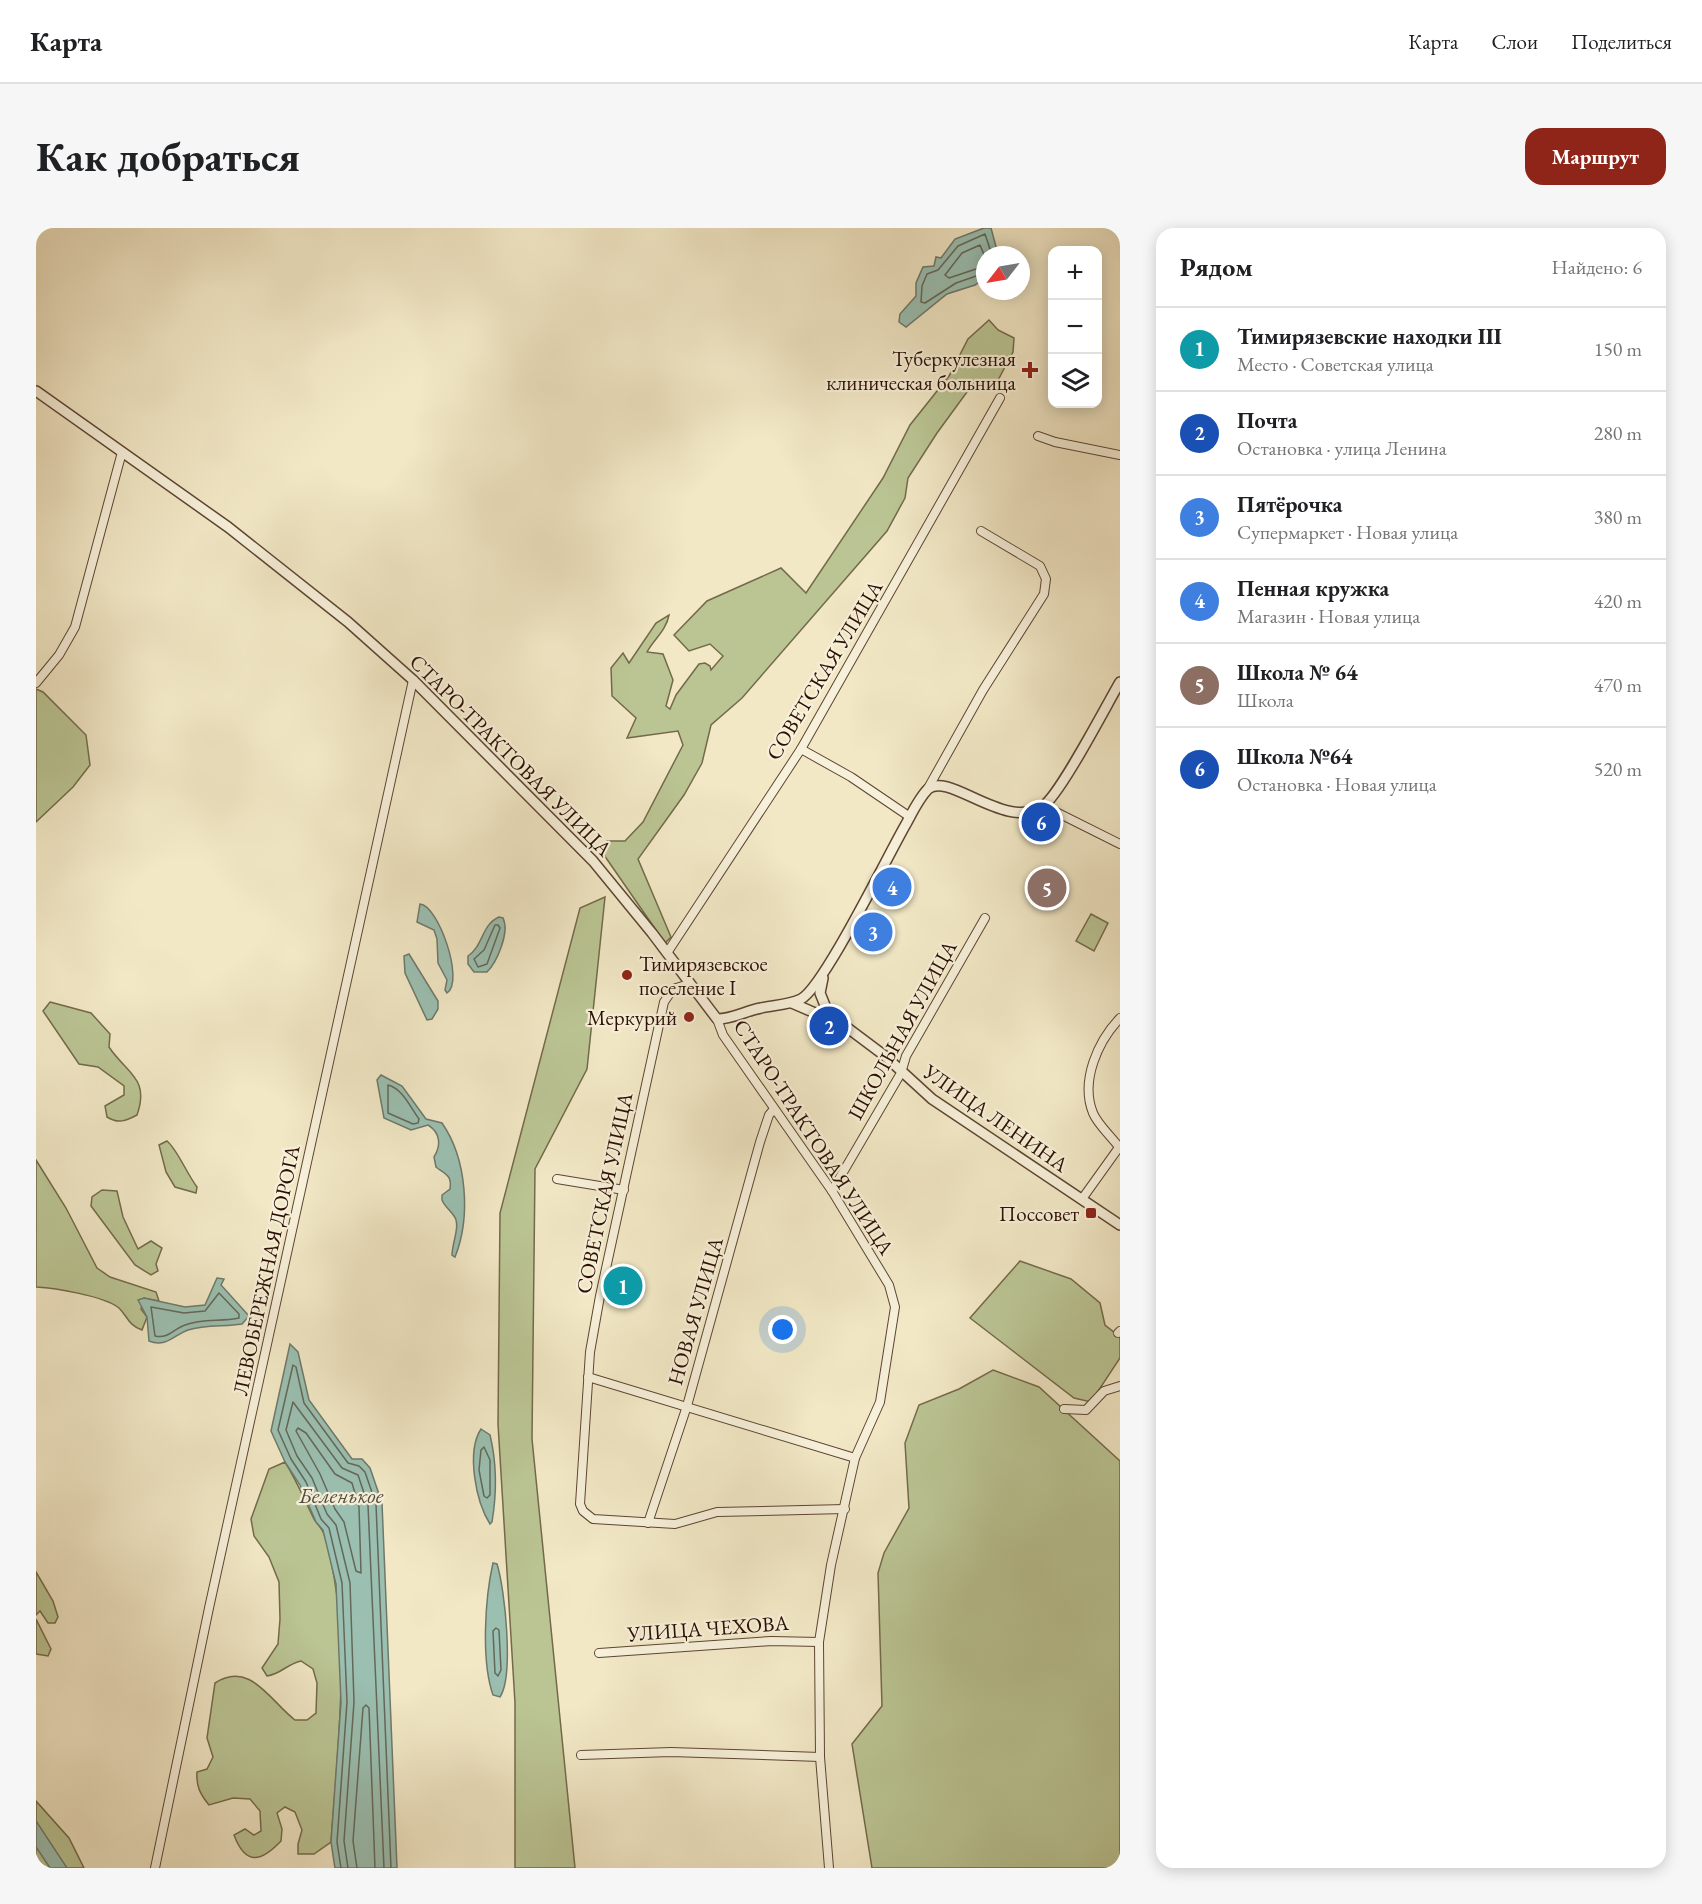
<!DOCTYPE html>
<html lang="ru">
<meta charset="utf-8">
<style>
:root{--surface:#fff;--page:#f6f6f6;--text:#202124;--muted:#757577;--line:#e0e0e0;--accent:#8f2418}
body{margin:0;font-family:"EB Garamond",serif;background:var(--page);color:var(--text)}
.controls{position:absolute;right:18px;top:18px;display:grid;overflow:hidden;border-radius:12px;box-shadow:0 3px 15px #0003}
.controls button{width:54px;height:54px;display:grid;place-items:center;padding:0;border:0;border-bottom:2px solid var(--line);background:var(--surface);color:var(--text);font:30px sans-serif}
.compass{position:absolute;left:940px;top:18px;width:54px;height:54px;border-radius:50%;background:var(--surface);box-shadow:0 3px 15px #0003;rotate:239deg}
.you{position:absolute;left:747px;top:1102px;width:21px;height:21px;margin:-15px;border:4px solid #fff;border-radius:50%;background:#1a73e8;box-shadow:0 0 0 9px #1a73e833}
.badge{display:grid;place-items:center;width:39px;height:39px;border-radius:50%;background:var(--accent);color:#fff;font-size:20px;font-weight:700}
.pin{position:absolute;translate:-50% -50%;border:3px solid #fff;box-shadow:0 2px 6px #0006}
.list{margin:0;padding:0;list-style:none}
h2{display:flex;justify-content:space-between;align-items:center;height:78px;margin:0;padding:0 24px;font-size:26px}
h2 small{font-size:20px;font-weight:400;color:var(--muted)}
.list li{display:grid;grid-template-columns:39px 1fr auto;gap:18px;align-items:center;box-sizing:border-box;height:84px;padding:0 24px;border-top:2px solid var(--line)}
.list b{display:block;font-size:22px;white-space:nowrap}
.list p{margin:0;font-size:20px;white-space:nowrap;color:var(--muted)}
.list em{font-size:20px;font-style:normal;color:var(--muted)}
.icon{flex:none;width:33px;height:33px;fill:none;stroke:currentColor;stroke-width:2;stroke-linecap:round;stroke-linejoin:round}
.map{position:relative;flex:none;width:1084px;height:1640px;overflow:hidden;border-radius:18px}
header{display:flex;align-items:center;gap:36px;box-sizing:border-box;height:84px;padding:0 30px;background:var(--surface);border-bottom:2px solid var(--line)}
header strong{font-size:28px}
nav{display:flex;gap:33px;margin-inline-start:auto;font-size:21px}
.intro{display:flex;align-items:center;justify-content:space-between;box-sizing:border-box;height:144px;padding:0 36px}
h1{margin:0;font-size:42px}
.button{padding:15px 27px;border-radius:18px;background:var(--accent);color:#fff;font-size:21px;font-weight:700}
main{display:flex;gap:36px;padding:0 36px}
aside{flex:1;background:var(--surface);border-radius:18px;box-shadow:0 3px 15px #0003}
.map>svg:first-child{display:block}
.green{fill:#bbc594;stroke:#736a4a;stroke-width:1.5}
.water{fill:#9bc0b2;stroke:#6e796b;stroke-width:1.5}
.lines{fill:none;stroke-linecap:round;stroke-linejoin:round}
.shore{stroke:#636859;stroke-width:1.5}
.minor-casing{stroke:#5d4532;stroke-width:10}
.tertiary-casing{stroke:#5d4532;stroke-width:12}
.minor{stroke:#f7f0da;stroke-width:8}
.tertiary{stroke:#f7f0da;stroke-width:9}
.poi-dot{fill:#8f2418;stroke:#f7f0da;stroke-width:2}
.labels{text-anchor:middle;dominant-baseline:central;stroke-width:4.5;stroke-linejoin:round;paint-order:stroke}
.poi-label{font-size:21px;fill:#2b0f00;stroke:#f7f0da;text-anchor:end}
.street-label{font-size:21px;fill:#2b0f00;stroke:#f7f0da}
.water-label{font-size:22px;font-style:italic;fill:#524d3e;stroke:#f7f0da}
</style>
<header>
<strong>Карта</strong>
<nav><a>Карта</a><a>Слои</a><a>Поделиться</a></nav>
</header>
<div class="intro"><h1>Как добраться</h1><a class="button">Маршрут</a></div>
<main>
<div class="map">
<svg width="1084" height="1640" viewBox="0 0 1084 1640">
<rect width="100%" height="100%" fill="#f2e8c6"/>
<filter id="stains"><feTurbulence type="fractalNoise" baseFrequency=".00333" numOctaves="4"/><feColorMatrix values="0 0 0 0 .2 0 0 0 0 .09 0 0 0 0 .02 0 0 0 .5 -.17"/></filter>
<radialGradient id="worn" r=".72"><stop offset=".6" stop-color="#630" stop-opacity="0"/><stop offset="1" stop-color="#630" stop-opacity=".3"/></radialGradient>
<g class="green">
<path d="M953,92l9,10 16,8 -1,14 -16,30 -22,-1 -38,52 -29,45 -3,20 -18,33 -145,167 -31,27 -9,38 -18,32 -46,64 33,78 -6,6 -61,-88 3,-14h18l18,-19 40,-77 -5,-14 -51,7 9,-20 -24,-22 -1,-28 12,-15 6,10 27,-40 13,-8c-3,16 -15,24 -22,37l16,2 10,26 -7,26 4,3 6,-14 23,-31 6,-1 5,3 1,4 12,-14 -13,-12 -21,7 -15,-16 33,-34 74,-33 25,25 77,-115 27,-53 39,-49 19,-37z"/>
<path d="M0,461l7,3 43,43 4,30 -17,22 -37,35z"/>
<path d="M569,669l-18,172 -52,100 -3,270 43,429h-60v-165l-17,-279 2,-211 80,-305z"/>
<path d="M1055,686l17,9 -14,28 -18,-10z"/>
<path d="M14,774l41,11 19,21 -1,13c18,27 41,31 28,68 -11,6 -19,9 -30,2l-2,-11 19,-11v-9l-26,-19 -19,-3 -36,-53z"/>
<path d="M131,913c10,8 20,33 30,46l-1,6 -21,-6 -9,-15 -7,-27z"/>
<path d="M0,932l30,48 31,60 13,9 46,15 3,9 -15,-3 -3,11 6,8 -5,13c-14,-5 -14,-13 -23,-22 -15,-12 -64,-20 -83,-21z"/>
<path d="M66,962l15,1 6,26 15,32 13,-8 11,7 -6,16 2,7 -7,4 -16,-10 -44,-59 1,-9z"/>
<path d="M984,1033l51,18 29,24 5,22 15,12v21l-29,44 -17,-4 -104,-80z"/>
<path d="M957,1142l46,17 81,74v407h-248l-20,-124 30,-38 -4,-133 6,-20 25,-45 -4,-65 14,-38 40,-16z"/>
<path d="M249,1234c12,19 19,37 29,57 3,5 8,9 10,15 29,94 14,211 7,308l-17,12h-16v-10l4,-14 -7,-18 -10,-5 -8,6 5,16 -1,12c-19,20 -35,26 -47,-6l11,-6 9,6 7,-4 -1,-20 -10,-12 -17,-1 -24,7c-9,-11 -13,-19 -12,-33l10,-3 6,-12 -6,-19 8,-55c35,-23 55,18 80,37h12l9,-7 1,-30 -4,-14 -12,-8c-14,3 -20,13 -34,15l-5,-8 16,-24 2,-25 -1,-37 -10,-25 -15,-21 -3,-17 18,-50z"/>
<path d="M0,1344l17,29 5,16 -3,6h-7l-8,-12 -4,4z"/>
<path d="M0,1391l15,30 -3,7 -12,-2z"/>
<path d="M0,1573l33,37 15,30h-48z"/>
</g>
<g class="water">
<path d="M948,0h7l7,26 -13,1v23l-10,7 -28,9 -41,33 -7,-5 1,-8 16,-18v-13l7,-16 11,-1 2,-9 5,1 14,-19z"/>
<path d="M384,676c18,1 45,77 27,89l-2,-3 2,-10 -9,-17 -1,-24 -3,-9 -17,-8z"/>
<path d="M463,689l4,1c7,14 -6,44 -16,54h-13l-6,-8v-8c16,-11 13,-31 31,-39z"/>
<path d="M373,726l29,47v8l-6,10 -5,1 -22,-47 -1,-17z"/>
<path d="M345,847l21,11 24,33 16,4c25,36 29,94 13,134l-3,-2c0,-12 9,-30 2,-39 -4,-6 -9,-9 -12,-16v-5l8,-6c2,-14 -4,-14 -14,-22l-2,-10c7,-11 7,-24 -6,-32l-17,5 -27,-12 -7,-38z"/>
<path d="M181,1050l7,1 -3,6 28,31 -7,8c-18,3 -36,0 -54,6 -14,5 -22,18 -39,11l-2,-24 -9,-17 6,-2 41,9 20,-2z"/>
<path d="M254,1116l8,8 11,48 43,59h10l8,9 12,35 15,365h-62l-4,-26 10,-140 -5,-118 -13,-54 -7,-8 -16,-37 -15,-23 -14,-31z"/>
<path d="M445,1201l9,6c7,29 7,57 2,87l-2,2c-14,-22 -24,-72 -9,-95z"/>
<path d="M457,1335l4,1c8,25 17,112 3,133l-7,-2c-12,-34 -8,-97 0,-132z"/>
<path d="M0,1593l31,47h-17l-14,-21z"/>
</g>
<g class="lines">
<g class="shore">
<path d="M949,29l-5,-12 -18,8 -17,22 4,3 36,-12"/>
<path d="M949,45l-29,10 -31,20 -4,-1 1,-16 5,-12 11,-4 20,-24 27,-12 7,21"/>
<path d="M459,697h3l2,3 -13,36 -9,3 -4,-8 10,-9z"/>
<path d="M352,857c15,4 22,22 31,34l-1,4 -5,1 -25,-11z"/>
<path d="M183,1065l20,21v4c-18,4 -36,0 -54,7 -12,4 -16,14 -30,11l-4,-29 33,6 21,-2z"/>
<path d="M262,1200l8,5 29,41 17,9 7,24 2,66 -5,-2 -12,-49 -9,-13 -15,-35 -24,-43z"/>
<path d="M448,1219l6,13v35l-3,3 -3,-2 -5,-26 2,-20z"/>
<path d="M460,1400l3,2 2,40 -3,6 -3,-3 -2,-42z"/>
<path d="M305,1640l-4,-26 10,-140 -5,-119 -13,-55 -8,-9 -15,-37 -15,-23 -13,-29 15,-65 3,2 8,36 44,60 11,3 6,6 11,32 15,364"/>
<path d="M312,1640l-4,-27 10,-139 -4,-119 -14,-58 -9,-11 -15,-36 -15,-22 -11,-26 7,-28 49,66 16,7 10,30 16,363"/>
<path d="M321,1640l-4,-27 10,-133 3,-3 3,3 6,160"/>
</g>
<defs>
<g id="minor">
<path d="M1002,208l17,6 65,13"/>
<path d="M0,455l23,-28 16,-28 47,-175"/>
<path d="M765,521l50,28 59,40"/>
<path d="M891,562l56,-100 61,-96 2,-15 -6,-13 -59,-35"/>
<path d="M1008,578l76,38"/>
<path d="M631,725l134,-204 199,-351"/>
<path d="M653,756l-16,5 -9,13 -64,294 -10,56 -10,152 3,7 10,8 82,5 42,-12 128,-3"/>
<path d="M681,791l6,16 109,156 57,94 6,22 -15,95 -25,56 -24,107 -12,77 1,115 9,111"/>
<path d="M1083,919c-8,-11 -21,-22 -26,-34 -13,-32 5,-72 27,-95"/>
<path d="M521,951l67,11"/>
<path d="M796,963l69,-118 5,-17 79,-138"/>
<path d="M1046,971l38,-53"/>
<path d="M1082,1105l2,-2"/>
<path d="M552,1149l267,81"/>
<path d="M1028,1181l22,1 18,-19 16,-5"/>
<path d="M612,1295l39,-117 73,-264 9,-27 5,-6"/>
<path d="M563,1425l172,-12 48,1"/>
<path d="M545,1527l90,-3 149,5"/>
<path d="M119,1640l54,-260 204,-928"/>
</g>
<g id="tertiary">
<path d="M0,163l192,136 120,95 65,58 180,181 59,72 65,86c16,0 28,-8 44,-11 13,-3 28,-3 40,-9 23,-12 87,-144 105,-175 6,-11 13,-26 22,-35 21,-18 78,43 115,17 17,-11 63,-100 77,-124"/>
<path d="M787,750l-3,15 10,25"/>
<path d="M756,775l53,23 40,30 47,43 188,126"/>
</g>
</defs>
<use href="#minor" class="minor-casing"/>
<use href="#tertiary" class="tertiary-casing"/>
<use href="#minor" class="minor"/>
<use href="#tertiary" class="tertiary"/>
</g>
<g class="poi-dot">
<path d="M991 133h6v6h6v6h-6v6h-6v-6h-6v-6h6z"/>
<circle cx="591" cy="747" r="6"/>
<circle cx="653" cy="789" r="6"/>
<rect x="1049" y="979" width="12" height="12" rx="3"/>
</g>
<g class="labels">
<g class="poi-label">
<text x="980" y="130">Туберкулезная<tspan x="980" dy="24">клиническая больница</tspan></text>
<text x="603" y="735" text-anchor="start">Тимирязевское<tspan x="603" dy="24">поселение I</tspan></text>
<text x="641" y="789">Меркурий</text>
<text x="1043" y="985">Поссовет</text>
</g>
<g class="street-label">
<text transform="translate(788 442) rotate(-59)">СОВЕТСКАЯ УЛИЦА</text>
<text transform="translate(475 527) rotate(45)">СТАРО-ТРАКТОВАЯ УЛИЦА</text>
<text transform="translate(866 802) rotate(-61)">ШКОЛЬНАЯ УЛИЦА</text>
<text transform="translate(960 890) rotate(35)">УЛИЦА ЛЕНИНА</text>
<text transform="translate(778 909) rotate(57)">СТАРО-ТРАКТОВАЯ УЛИЦА</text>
<text transform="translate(568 965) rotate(-78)">СОВЕТСКАЯ УЛИЦА</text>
<text transform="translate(230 1042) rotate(-78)">ЛЕВОБЕРЕЖНАЯ ДОРОГА</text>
<text transform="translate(659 1083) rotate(-74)">НОВАЯ УЛИЦА</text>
<text transform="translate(672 1400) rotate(-4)">УЛИЦА ЧЕХОВА</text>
</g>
<g class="water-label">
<text x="305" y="1267">Беленькое</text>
</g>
</g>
<rect width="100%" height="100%" filter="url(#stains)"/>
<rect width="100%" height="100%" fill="url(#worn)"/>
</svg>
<div class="controls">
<button>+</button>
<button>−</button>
<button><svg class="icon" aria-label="layers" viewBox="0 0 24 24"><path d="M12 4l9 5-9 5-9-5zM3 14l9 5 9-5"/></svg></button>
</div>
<svg class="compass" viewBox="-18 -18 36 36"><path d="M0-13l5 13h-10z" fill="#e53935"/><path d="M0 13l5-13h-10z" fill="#757577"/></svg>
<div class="you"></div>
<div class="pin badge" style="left:587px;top:1058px;background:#0f9aa8">1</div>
<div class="pin badge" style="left:793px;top:798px;background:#1a4fb4">2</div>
<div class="pin badge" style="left:837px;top:704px;background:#3f7fe0">3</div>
<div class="pin badge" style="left:856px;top:659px;background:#3f7fe0">4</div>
<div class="pin badge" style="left:1011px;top:660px;background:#8d6e63">5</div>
<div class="pin badge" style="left:1005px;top:594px;background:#1a4fb4">6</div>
</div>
<aside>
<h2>Рядом<small>Найдено: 6</small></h2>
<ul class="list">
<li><span class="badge" style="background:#0f9aa8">1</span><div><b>Тимирязевские находки III</b><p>Место · Советская улица</p></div><em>150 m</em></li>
<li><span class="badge" style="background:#1a4fb4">2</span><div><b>Почта</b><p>Остановка · улица Ленина</p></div><em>280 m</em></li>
<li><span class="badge" style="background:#3f7fe0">3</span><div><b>Пятёрочка</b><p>Супермаркет · Новая улица</p></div><em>380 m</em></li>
<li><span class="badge" style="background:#3f7fe0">4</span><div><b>Пенная кружка</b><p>Магазин · Новая улица</p></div><em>420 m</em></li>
<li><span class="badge" style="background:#8d6e63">5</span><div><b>Школа № 64</b><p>Школа</p></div><em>470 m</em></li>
<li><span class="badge" style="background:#1a4fb4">6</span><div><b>Школа №64</b><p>Остановка · Новая улица</p></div><em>520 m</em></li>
</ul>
</aside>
</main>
